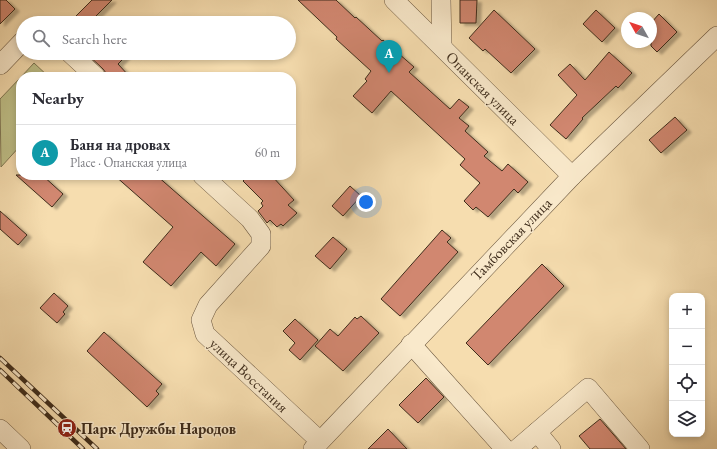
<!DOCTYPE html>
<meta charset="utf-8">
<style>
:root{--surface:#fff;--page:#f7f7f7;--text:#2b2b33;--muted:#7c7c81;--line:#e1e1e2;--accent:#1a73e8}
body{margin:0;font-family:"EB Garamond",serif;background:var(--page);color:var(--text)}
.controls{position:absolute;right:12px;bottom:12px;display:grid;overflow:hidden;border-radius:8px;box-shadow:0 2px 6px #0003}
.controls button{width:36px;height:36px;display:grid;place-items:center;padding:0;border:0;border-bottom:1px solid var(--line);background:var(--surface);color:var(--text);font:20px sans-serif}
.compass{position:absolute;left:621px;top:12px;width:36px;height:36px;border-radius:50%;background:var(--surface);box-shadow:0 2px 6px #0003;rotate:310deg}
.you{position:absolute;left:366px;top:202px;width:14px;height:14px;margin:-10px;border:3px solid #fff;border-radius:50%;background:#1a73e8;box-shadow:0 0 0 6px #1a73e833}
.badge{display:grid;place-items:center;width:26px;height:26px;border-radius:50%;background:var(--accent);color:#fff;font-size:13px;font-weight:700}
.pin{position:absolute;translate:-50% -33px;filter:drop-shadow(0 1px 2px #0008)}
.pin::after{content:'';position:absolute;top:21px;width:14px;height:12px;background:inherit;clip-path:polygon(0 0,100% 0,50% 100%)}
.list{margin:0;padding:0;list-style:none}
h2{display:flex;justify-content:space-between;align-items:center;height:52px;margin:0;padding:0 16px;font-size:17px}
h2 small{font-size:13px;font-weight:400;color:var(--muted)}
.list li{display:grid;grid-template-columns:26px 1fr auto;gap:12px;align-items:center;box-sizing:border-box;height:56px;padding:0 16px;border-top:1px solid var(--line)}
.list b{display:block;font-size:15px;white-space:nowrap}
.list p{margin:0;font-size:13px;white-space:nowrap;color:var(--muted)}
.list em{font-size:13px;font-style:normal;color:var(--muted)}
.icon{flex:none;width:22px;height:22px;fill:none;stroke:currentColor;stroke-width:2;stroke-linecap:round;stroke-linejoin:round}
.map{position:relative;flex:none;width:717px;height:449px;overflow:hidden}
.search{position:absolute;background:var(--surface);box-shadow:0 2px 6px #0003;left:16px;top:16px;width:280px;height:44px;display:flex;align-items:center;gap:10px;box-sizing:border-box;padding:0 14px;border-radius:22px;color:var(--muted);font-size:15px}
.panel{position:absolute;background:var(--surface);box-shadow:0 2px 6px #0003;left:16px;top:72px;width:280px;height:108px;border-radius:16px}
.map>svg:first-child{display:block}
.green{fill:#bfc088;stroke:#7f7652}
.building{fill:#d18770;stroke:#3f2d1c;filter:url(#shadow)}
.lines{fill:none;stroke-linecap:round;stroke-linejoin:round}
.minor-casing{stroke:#6d5941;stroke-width:20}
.minor{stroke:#f9e9cb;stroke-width:19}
.rail-casing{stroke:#3f2d1c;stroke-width:4.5}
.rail{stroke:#f9e9cb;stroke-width:3;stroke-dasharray:9;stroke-linecap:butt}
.labels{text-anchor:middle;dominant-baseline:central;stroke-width:3;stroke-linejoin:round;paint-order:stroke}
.street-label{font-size:15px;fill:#3f2d1c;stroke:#f9e9cb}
.poi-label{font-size:15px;font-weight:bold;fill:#3f2d1c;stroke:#f9e9cb;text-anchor:start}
</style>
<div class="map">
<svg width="717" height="449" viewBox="0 0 717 449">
<defs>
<filter id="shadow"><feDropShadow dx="4.5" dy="2.5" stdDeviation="1" flood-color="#0004"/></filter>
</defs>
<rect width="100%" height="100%" fill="#f6ddaf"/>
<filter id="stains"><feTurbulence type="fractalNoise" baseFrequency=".005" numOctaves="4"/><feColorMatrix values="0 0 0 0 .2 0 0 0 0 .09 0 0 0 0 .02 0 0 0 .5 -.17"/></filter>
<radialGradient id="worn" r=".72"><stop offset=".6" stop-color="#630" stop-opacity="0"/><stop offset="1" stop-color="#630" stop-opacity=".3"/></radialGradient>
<g class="green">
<path d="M34,63l15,14h-28z"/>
<path d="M21,77v68l-20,22 -1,-68z"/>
</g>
<g class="building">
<path d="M0,0h6l9,9 -15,15z"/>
<path d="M92,0h20l-23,23h-20z"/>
<path d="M298,0h38l19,18 1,-1 26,24 1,-1 31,27 -5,5 41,37 9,-10 10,8 -10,11 10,8 -4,5 23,21 -4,4 18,15 6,-7 20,18 -10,11 -4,-4 -26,28 -12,-10 -3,3 -9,-9 16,-18 -20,-18 5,-6 -74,-68 -19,22 -19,-17 14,-15 -2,-2 6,-8 -35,-32 1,-2z"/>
<path d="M460,0h17l-1,23h-16z"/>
<path d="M494,10l41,39 -24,24 -26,-24 -2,2 -14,-13z"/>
<path d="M596,10l19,18 -13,14 -19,-18z"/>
<path d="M659,14l18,18 -20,20 -6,-6v-23z"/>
<path d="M609,52l23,21 -14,15 -2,-2 -34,32 1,1 -17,20 -16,-14 27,-30 -19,-20 12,-11 15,16z"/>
<path d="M86,53h43l-11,11 12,13h-21l-6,-8z"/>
<path d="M675,117l12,13 -26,23 -12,-13z"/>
<path d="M16,175h26l21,19 -11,13z"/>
<path d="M114,175h42l79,69 -19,22 -15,-14 -30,34 -28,-24 30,-35z"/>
<path d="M249,175h22l23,25 -6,5 9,8 -14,13 -2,-2 -4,3 -7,-7 -3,3 -9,-12 5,-5 -2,-3 2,-2 -20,-20z"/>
<path d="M350,186l11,10 -18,20 -11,-10z"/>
<path d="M0,211l27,24 -9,10 -18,-16z"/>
<path d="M442,230l9,8 -4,4 11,10 -58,64 -19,-17z"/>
<path d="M333,237l14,12 -17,20 -15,-13z"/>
<path d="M542,264l22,22 -76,79 -22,-22z"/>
<path d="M54,293l14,13 -5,6 2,2 -8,9 -17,-15z"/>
<path d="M361,316l18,17 -36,38 -28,-25 15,-17 8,7 17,-19 2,2z"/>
<path d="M295,319l23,21 -18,20 -11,-10 6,-7 -12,-12z"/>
<path d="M104,332l58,52 -6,7 3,3 -12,13 -60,-56z"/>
<path d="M426,378l18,19 -26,26 -19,-18z"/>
<path d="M600,419l26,30h-36l-11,-13z"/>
<path d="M388,429l19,20h-39z"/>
</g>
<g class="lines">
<defs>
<g id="minor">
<path d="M394,0l178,176"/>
<path d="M441,0l1,47"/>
<path d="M70,53l26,24"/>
<path d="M0,65l23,-24"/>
<path d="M202,175l48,44 11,15v12l-53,59 -7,15 4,14 115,107"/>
<path d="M411,344l94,105"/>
<path d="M0,429l21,20"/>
<path d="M537,432l14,17"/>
<path d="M313,449l259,-273 145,-140"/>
<path d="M517,449l71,-61 52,61"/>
</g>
</defs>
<use href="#minor" class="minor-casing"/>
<use href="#minor" class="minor"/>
<defs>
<g id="rail">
<path d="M0,358l97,91"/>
<path d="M0,370l83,79"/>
</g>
</defs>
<use href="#rail" class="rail-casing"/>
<use href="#rail" class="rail"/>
</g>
<defs>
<symbol id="station-disc" viewBox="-11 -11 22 22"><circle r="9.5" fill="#8f2418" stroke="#f9e9cb"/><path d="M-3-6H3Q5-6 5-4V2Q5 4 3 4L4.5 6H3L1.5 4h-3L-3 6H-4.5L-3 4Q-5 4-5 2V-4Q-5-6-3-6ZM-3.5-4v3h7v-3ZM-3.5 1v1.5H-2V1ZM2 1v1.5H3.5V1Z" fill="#fff"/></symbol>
</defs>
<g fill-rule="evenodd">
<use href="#station-disc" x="56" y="417" width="22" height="22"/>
</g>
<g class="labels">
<g class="street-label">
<text transform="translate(483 88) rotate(45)">Опанская улица</text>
<text transform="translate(511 239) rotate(-46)">Тамбовская улица</text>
<text transform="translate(249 375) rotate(43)">улица Восстания</text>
</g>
<g class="poi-label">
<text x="81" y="428">Парк Дружбы Народов</text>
</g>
</g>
<rect width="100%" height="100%" filter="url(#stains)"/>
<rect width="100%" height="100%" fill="url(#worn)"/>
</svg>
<div class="controls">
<button>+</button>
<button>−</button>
<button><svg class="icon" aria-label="locate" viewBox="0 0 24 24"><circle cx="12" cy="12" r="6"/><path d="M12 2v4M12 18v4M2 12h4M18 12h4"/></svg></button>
<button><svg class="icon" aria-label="layers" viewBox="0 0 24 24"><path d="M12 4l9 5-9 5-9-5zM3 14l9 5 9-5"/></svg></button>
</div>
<svg class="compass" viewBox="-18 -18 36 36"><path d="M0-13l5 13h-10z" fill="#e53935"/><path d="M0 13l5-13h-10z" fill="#7c7c81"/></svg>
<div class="you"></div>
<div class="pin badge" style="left:389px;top:73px;background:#0f9aa8">A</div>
<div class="search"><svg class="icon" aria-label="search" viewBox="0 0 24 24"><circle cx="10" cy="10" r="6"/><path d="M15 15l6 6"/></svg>Search here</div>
<section class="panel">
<h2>Nearby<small></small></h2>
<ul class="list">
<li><span class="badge" style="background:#0f9aa8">A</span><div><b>Баня на дровах</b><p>Place · Опанская улица</p></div><em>60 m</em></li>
</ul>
</section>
</div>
